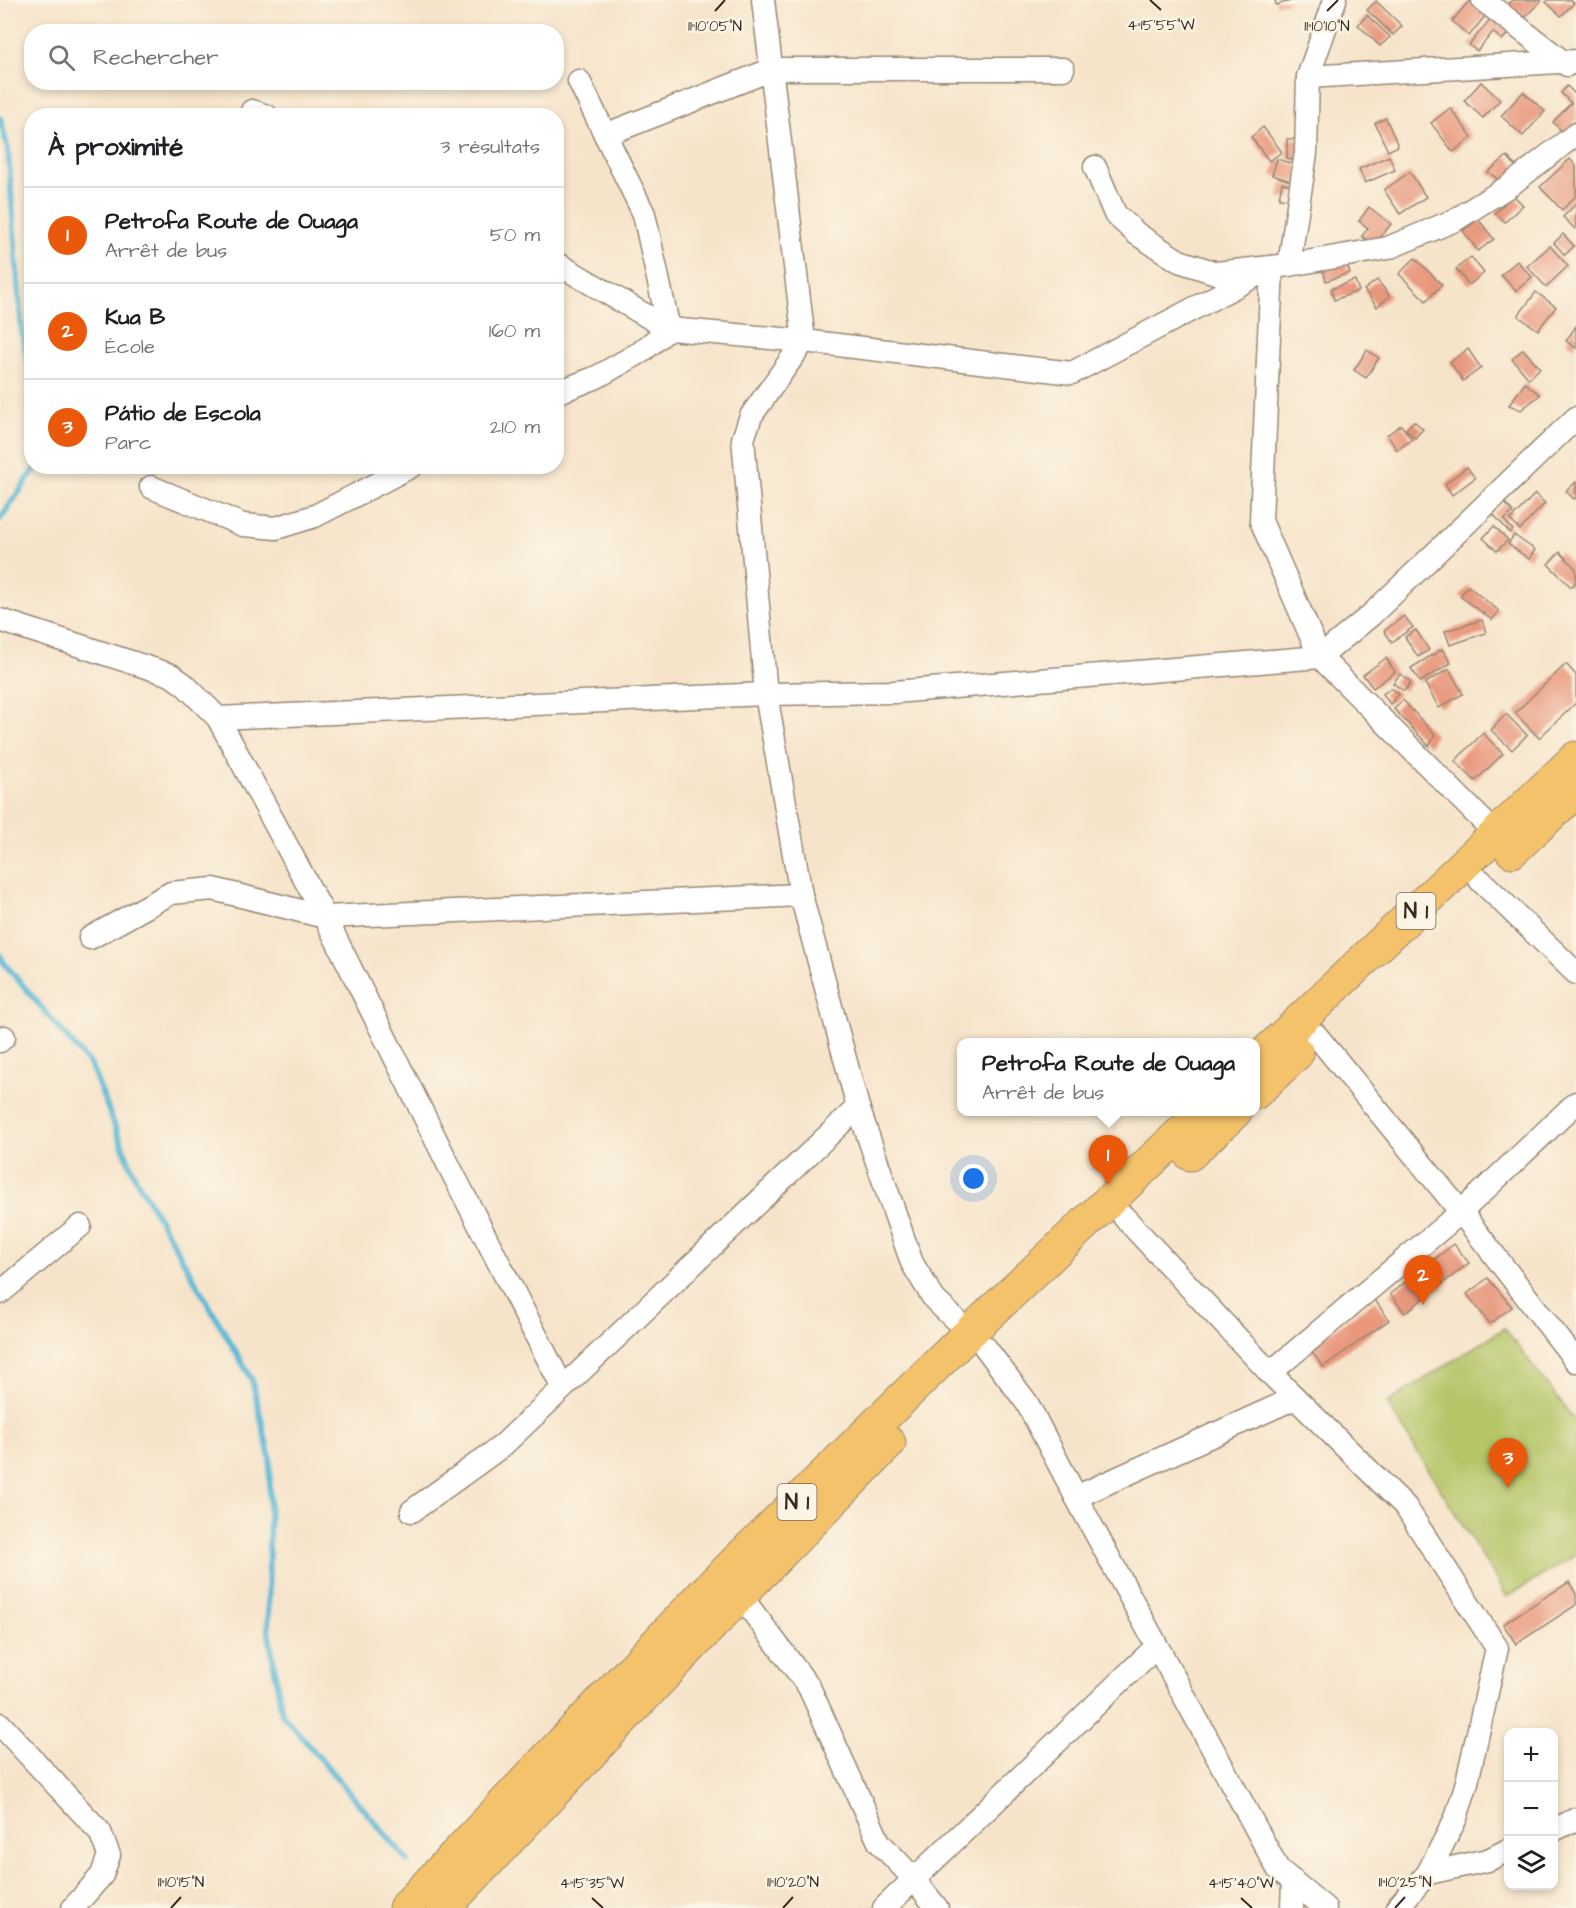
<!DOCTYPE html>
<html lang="fr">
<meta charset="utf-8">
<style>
:root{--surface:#fff;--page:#f6f6f6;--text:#202124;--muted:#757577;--line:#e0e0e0;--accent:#ea580c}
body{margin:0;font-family:"Architects Daughter",sans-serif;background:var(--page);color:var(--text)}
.controls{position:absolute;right:18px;bottom:18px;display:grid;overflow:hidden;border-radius:12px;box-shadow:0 3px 9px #0003}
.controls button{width:54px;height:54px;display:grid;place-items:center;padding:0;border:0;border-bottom:2px solid var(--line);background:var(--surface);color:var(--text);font:30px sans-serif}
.you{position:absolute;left:974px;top:1179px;width:21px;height:21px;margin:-15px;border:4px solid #fff;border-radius:50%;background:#1a73e8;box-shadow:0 0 0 9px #1a73e833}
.badge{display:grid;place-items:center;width:39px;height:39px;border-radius:50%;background:var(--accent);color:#fff;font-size:20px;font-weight:700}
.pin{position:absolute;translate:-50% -50px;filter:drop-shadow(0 2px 3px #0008)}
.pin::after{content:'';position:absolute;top:32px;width:21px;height:18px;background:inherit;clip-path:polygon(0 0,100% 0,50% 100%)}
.popup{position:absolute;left:957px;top:1038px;width:303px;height:78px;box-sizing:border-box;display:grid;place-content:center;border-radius:12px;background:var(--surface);filter:drop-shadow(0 2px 4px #0005);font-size:20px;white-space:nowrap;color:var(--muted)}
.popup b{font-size:22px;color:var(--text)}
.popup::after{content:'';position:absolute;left:50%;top:100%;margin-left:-12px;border:12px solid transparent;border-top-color:var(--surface)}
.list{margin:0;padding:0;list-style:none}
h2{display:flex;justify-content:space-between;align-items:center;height:78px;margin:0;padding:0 24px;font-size:26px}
h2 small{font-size:20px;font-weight:400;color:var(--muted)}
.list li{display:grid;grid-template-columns:39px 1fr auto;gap:18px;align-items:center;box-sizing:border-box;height:96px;padding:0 24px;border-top:2px solid var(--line)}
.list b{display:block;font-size:22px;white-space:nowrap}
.list p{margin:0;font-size:20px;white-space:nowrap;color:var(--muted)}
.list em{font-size:20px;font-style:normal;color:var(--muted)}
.icon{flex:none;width:33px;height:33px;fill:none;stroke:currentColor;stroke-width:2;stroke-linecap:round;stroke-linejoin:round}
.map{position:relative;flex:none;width:1576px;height:1908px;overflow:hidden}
.search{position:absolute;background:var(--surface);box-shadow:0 3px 9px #0003;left:24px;top:24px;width:540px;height:66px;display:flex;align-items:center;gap:15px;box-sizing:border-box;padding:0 21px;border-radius:24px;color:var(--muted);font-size:22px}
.panel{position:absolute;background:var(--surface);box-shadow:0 3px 9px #0003;left:24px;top:108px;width:540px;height:366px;border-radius:24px}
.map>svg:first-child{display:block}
.green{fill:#b5c568;stroke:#787843;stroke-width:1.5}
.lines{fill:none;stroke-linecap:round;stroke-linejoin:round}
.stream{stroke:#57b7d5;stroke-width:6}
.building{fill:#e8977b}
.street-casing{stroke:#988774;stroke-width:25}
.highway-casing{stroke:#988774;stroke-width:35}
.street{stroke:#fff;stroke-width:22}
.highway{stroke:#f4c26a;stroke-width:33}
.ticks{fill:none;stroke:#3b2a1e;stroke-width:2}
.labels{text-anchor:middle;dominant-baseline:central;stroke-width:5;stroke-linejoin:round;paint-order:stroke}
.shield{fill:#fcf5e5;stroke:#75675a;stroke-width:1.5}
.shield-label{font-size:21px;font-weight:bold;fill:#3b2a1e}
.ticks-label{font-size:15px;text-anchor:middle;fill:#3b2a1e;stroke:#fcf5e5;stroke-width:5;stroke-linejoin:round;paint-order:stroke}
</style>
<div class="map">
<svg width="1576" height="1908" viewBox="0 0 1576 1908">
<rect width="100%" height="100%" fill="#fcf5e5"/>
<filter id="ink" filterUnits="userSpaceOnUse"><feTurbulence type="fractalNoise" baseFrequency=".0167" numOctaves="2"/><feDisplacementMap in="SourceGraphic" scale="12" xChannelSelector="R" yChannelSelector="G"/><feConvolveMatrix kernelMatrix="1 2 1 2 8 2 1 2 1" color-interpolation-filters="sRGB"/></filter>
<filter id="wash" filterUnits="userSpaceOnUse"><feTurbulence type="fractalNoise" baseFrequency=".008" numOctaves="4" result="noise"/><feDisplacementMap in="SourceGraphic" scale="24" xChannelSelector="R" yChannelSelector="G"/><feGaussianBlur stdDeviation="1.35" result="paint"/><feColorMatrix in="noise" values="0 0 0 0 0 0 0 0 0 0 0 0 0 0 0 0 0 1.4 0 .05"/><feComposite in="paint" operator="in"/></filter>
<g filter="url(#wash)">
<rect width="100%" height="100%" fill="#f6e4ca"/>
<path class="green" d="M1504,1328l72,94v133l-69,42 -120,-194z"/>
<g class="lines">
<g class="stream">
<path d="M0,118l8,32 14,184 10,42"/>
<path d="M0,519l37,-53"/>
<path d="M0,955l4,8 87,103 44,111 117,203 18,78 -2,170 14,86 126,147"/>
</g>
</g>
<g id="blocks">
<g class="building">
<path d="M1275,0h16v1l-15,4z"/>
<path d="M1512,0h30l-21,21 -15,-15z"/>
<path d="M1548,0h22l4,3 -13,13 -15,-14z"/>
<path d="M1376,1l26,25 -9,9 -26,-25z"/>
<path d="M1469,1l17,14 -17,21 -17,-15z"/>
<path d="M1367,15l23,22 -10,9 -22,-21z"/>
<path d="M1492,17l18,14 -8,9 -9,-8 -16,19 -8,-6z"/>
<path d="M1481,82l19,18 -17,18 -19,-17z"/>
<path d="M1567,86l9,9v26l-12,13 -11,-12 18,-19 -10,-10z"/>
<path d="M1523,92l22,19 -22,25 -22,-20z"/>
<path d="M1450,108l22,29 -19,15 -22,-29z"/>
<path d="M1386,118l12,28 -10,5 -13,-28z"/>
<path d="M1263,127l19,25 -13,9 -18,-24z"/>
<path d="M1287,139h14v24l-14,-5z"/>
<path d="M1389,156l6,14 -30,13 -6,-14z"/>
<path d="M1507,156l11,13 -15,14 -15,-11z"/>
<path d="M1277,159l25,8 -5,16 -25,-8z"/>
<path d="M1570,159l6,7v30l-14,14 -22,-23z"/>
<path d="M1410,172l16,25 -26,17 -16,-24z"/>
<path d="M1282,183l14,3 -6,13 -11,-1z"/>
<path d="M1513,195l10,10 -18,17 -10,-9z"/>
<path d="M1576,204v23l-1,2 -12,-12z"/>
<path d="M1369,207l22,17 -17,21 -12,-9 6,-8 -9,-7z"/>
<path d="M1478,219l16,20 -16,12 -15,-20z"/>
<path d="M1563,234l11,12 -9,9 -11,-12z"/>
<path d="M1550,246l18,20 -22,21 -19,-21z"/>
<path d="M1471,257l13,16 -15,12 -13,-16z"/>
<path d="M1415,258l27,27 -16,16 -27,-27z"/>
<path d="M1517,261l15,16 -16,14 -15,-16z"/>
<path d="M1346,262l4,11 -24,8 -3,-11z"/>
<path d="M1355,280l4,11 -25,9 -3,-11z"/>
<path d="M1377,280l13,16 -13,11 -13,-17z"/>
<path d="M1536,292l20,15 -18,23 -20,-14z"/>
<path d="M1576,326v22l-10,-7z"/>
<path d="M1468,349l13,19 -18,13 -13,-19z"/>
<path d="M1523,349l17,19 -11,11 -17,-20z"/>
<path d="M1367,350l12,8 -13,20 -12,-8z"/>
<path d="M1525,383l15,12 -19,15 -12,-5z"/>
<path d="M1414,421l9,8 -8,9 -9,-9z"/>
<path d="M1401,425l11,14 -15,11 -10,-15z"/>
<path d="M1467,467l8,11 -23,17 -7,-11z"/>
<path d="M1576,482v16l-2,1 -8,-8z"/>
<path d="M1535,494l10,9 -25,27 -10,-10z"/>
<path d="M1505,503l8,9 -9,8 9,10 -3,3 -17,-19z"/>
<path d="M1494,526l14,14 -11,11 -14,-13z"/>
<path d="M1514,535l21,15 -6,9 -21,-15z"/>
<path d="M1560,552l16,17v13l-5,5 -23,-23z"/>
<path d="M1468,586l31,25 -7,9 -32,-24z"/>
<path d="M1404,616l9,11 -21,15 -8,-11z"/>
<path d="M1482,620l4,13 -36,12 -5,-14z"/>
<path d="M1416,630l13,20 -11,7 -13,-20z"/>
<path d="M1442,649l9,14 -31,19 -9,-14z"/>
<path d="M1386,658l9,14 -22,16 -10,-13z"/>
<path d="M1566,664l10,11v28l-37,35 -24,-25z"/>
<path d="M1449,669l14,25 -24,14 -14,-25z"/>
<path d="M1400,674l11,8 -7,9 -11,-8z"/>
<path d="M1391,688l8,6 -9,10 -7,-10z"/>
<path d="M1403,700l32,35 -6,11 -35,-37z"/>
<path d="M1506,714l21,21 -15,15 -21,-20z"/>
<path d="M1483,733l20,21 -28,27 -20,-20z"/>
<path d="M1454,1244l15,19 -64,50 -15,-19z"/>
<path d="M1488,1278l24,29 -22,17 -23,-30z"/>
<path d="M1375,1300l14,20 -66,47 -14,-19z"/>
<path d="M1569,1582l7,12v11l-60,39 -13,-20z"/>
</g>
</g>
</g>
<g filter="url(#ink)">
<use href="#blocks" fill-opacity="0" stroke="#988774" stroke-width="1.5"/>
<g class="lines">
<defs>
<g id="street">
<path d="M763,0l41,341 -53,75 -8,23 23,255 35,201 57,212 54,156 22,36 35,34"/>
<path d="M1483,0l84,65"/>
<path d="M1308,77l268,-16"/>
<path d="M252,111l15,5"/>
<path d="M605,135l168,-66h290"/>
<path d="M1095,167l20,47 22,20 42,27 37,12 73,-8 99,-17 67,-28 54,-34 67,-52"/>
<path d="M556,263l113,66 135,12 268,32 200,-106"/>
<path d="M1289,265l17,-112 2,-76 27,-77"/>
<path d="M1272,267l-11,254 59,136 176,177"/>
<path d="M556,393l41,-16 44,-25 28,-23 -25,-115 -65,-133"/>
<path d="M151,487l92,38 33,3 39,-12 97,-50"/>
<path d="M0,620l171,55 14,10 33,33 107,199 476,-22"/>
<path d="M218,718l548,-24 128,-2 426,-35 51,-42 205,-197"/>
<path d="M1480,880l96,93"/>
<path d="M90,938l81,-45 42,-4 112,28 125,251 113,220"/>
<path d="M1316,1035l145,177 115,149"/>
<path d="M0,1041l4,-4"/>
<path d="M1124,1217l146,156 135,133 92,142 -30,134 -11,36 -28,55 -31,35"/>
<path d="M0,1293l80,-67"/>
<path d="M985,1347l42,56 49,94 202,372 47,39"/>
<path d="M1270,1373l191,-161 115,-109"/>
<path d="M1076,1497l219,-99"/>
<path d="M412,1511l90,-65 356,-339"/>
<path d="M740,1595l69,92 70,155 34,36 24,30"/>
<path d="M0,1724l100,108 9,23 -7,20 -29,33"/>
<path d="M1554,1830l22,-11"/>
<path d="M1428,1873l60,-13 20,-10"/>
<path d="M884,1908l272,-261"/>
<path d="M1292,1908l1,-27"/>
</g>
<g id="highway">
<path d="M1512,851l64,-60"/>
<path d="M1255,1063l321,-305"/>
<path d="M1255,1093l42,-40"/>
<path d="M1190,1154l45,-42"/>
<path d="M405,1908l306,-322 258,-253 234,-221"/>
<path d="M444,1908l296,-313 149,-152"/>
</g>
</defs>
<use href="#street" class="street-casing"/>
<use href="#highway" class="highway-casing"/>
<use href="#street" class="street"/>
<use href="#highway" class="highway"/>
</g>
</g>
<path class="ticks" d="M1150,0l11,10M715,11l10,-11M1327,11l11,-11M592,1898l11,10M1241,1898l11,10M171,1908l10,-11M783,1908l10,-11M1395,1908l10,-11"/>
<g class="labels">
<g class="shield">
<rect x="1396.5" y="893" width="39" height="36" rx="4.5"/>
<rect x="777.5" y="1484" width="39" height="36" rx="4.5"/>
</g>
<g class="shield-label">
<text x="1416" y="911">N 1</text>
<text x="797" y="1502">N 1</text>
</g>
</g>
<g class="ticks-label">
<text x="1161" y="30">4°15'55"W</text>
<text x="715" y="31">11°10'05"N</text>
<text x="1327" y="31">11°10'10"N</text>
<text x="181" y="1887">11°10'15"N</text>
<text x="793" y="1887">11°10'20"N</text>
<text x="1405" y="1887">11°10'25"N</text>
<text x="592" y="1888">4°15'35"W</text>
<text x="1241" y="1888">4°15'40"W</text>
</g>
</svg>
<div class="controls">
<button>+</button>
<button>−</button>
<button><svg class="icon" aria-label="layers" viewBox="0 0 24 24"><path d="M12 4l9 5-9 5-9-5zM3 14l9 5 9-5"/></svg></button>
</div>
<div class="you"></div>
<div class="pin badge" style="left:1108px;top:1185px">1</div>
<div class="popup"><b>Petrofa Route de Ouaga</b>Arrêt de bus</div>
<div class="pin badge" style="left:1423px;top:1305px">2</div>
<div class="pin badge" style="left:1508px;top:1488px">3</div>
<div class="search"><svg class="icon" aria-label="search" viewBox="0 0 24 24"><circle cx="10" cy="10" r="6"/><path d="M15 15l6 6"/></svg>Rechercher</div>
<section class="panel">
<h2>À proximité<small>3 résultats</small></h2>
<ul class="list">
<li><span class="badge">1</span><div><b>Petrofa Route de Ouaga</b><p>Arrêt de bus</p></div><em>50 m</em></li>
<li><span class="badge">2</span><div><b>Kua B</b><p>École</p></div><em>160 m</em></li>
<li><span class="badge">3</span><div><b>Pátio de Escola</b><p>Parc</p></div><em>210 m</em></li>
</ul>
</section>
</div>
